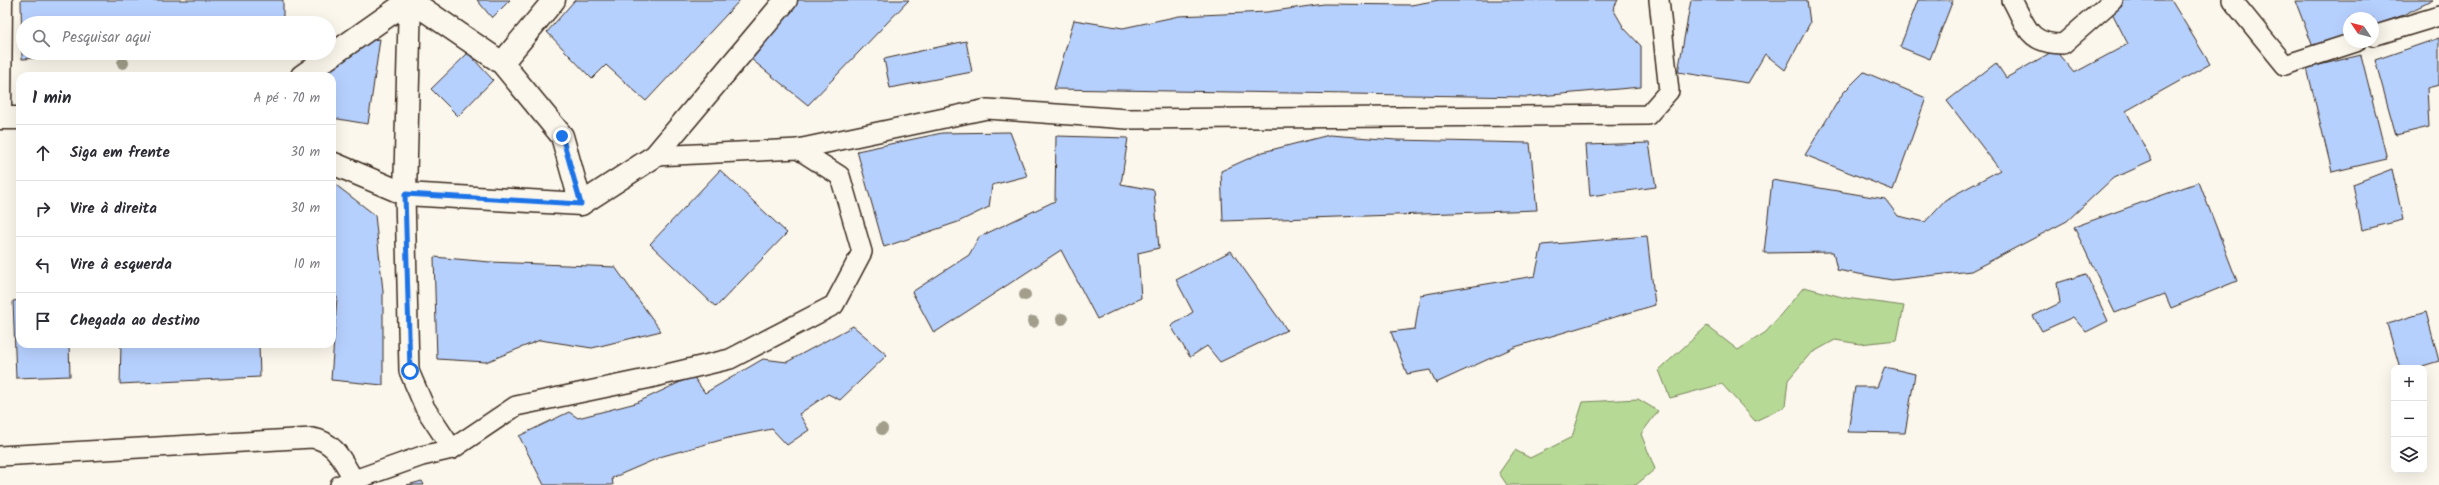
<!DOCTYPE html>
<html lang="pt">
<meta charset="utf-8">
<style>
:root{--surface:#fff;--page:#f7f7f7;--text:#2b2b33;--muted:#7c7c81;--line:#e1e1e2}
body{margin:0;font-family:Kalam,sans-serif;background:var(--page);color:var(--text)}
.controls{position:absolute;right:12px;bottom:12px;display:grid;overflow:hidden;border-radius:8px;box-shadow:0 4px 16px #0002}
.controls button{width:36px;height:36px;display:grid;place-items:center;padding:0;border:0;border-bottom:1px solid var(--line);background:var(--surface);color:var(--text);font:20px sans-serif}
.compass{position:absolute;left:2343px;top:12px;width:36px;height:36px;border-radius:50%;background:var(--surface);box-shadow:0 4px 16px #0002;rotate:305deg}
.stop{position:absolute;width:12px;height:12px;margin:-9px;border:3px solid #1a73e8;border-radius:50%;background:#fff}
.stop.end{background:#1a73e8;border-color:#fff;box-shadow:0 1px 4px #0008}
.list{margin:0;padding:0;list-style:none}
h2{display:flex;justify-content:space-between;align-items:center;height:52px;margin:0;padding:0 16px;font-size:17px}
h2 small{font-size:13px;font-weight:400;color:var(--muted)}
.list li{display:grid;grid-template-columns:26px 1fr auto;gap:12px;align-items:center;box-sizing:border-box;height:56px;padding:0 16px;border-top:1px solid var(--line)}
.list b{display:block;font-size:15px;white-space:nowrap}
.list em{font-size:13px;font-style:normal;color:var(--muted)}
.icon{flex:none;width:22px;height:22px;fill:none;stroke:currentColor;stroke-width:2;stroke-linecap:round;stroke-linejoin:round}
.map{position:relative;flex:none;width:2439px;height:485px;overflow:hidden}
.search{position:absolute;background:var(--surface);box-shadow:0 4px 16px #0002;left:16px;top:16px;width:320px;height:44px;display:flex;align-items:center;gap:10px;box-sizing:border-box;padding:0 14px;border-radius:22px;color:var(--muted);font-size:15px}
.panel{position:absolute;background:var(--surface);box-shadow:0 4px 16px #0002;left:16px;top:72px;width:320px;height:276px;border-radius:12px}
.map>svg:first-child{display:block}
.green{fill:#b6da95;stroke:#78825a}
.building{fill:#b6d0fe;stroke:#3b2a1e}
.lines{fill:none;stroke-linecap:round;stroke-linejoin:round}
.lane-casing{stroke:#3b2a1e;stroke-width:22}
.street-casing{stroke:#3b2a1e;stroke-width:25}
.lane{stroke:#fbf7ec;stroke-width:19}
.street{stroke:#fbf7ec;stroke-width:22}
.tree{fill:#a29e8b}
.route{stroke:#1a73e8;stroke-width:5}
</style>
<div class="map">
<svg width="2439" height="485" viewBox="0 0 2439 485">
<rect width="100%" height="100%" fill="#fbf7ec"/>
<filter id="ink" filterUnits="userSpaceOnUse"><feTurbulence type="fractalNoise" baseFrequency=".025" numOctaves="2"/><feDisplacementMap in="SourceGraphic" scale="8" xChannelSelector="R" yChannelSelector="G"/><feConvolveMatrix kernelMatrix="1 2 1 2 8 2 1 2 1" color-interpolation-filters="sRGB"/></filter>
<g filter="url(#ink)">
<g class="green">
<path d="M1804,287l42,11 58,8 -7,34 -37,4 -25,-4 -25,14 -22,26 -3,27 -30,14 -33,-37 -52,14 -11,-28 48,-44 31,24 28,-18z"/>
<path d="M1638,399l20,12 -17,23 14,35 -19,16h-129l-8,-12 16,-23 15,8 42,-21 11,-35z"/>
</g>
<g class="building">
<path d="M21,0h262v23h-260v30h65l-2,2 -64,4z"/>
<path d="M477,0h33l-18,18z"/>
<path d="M575,0h165l-94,101 -40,-36 -14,14 -45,-47z"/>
<path d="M796,0h113l-101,105 -62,-50z"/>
<path d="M1439,0h179l-5,9 11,19 17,18v41l-113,10 -474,-8 20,-69 49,8 56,-12 88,-4 57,-8 87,1z"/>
<path d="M1691,0h116l3,23 -25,47 -20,-16 -17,29 -70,-11z"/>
<path d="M1918,0h35l-23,59 -30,-12z"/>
<path d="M2117,0h54l39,64 -84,47 26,50 -40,18 -45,42 -96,50 -79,9 -55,-10 -4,-18 -69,1 8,-73 113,19 13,17 27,6 20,-22 55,-30 -53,-69 49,-38 10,15 49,-28 19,23 54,-29 -20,-39z"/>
<path d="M2295,0h138l-32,16 -28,10v-8h-24v16l-36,13z"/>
<path d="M2439,38v47l-12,3 2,39 -33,8 -21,-75z"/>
<path d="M380,39l-12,85 -36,-6v-42h-16l39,-34z"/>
<path d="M966,41l6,31 -82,16 -6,-29z"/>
<path d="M468,53l25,27 -35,36 -27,-27z"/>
<path d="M2361,55l26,104 -55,13 -25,-104z"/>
<path d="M1864,72l62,26 -33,92 -88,-35 38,-62z"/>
<path d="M1010,132l17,44 -35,9 -3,22 -31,15 -74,25 -27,-96 85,-18z"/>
<path d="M1329,135l67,5 134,3 7,67 -314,11 -2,-50 42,-19z"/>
<path d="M1056,136l72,2 -7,46 33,6 5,58 -21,5 3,45 -44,21 -36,-69 -127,83 -22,-41 57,-37 10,-18 76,-36z"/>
<path d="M1649,143l7,44 -66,9 -4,-51z"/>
<path d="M2392,169l11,51 -41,10 -9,-46z"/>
<path d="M720,170l67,63 -71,74 -66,-63z"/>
<path d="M332,182l43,33 8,76v94l-52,-5 6,-83 -5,-1z"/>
<path d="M2199,182l38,99 -66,27 -6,-14 -50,19 -41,-86z"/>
<path d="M1647,236l8,69 -140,42 -79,36 -6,-13 -23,4 -16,-42 24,-3 5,-34 115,-19 7,-31z"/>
<path d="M1231,251l56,79 -67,32 -13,-16 -17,11 -19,-31 22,-14 -17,-32z"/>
<path d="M434,257l56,5 125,5 46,64 -69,17 -52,-8 -54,22 -49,-3z"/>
<path d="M2086,274l22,47 -22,11 -13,-15 -31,14 -9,-15 27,-13 -3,-20z"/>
<path d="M20,300v44h49l1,32 -54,2 -3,-77z"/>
<path d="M2426,312l13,49 -23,7h-16l-13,-44z"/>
<path d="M853,326l34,29 -47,45 -12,-6 -29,20 10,16 -22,15 -15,-16 -40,8 -69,19 -51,22 1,7h-69l-25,-49 50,-24 9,6 58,-15 57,-27 12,17 58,-34 24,3z"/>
<path d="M121,344h138l1,33 -140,7z"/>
<path d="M1885,367l30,7 -10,59 -57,-1 7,-45h22z"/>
<path d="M422,481l2,4h-17z"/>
</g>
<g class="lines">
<defs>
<g id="lane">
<path d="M2012,0c15,27 16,44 51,44l50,-44"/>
<path d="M2232,0l53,65 71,-23"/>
<path d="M2373,36l66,-20"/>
<path d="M798,149l189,-40 140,10 521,-4 21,-24 -10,-91"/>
<path d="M405,194l4,177 16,37 27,41"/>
<path d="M0,456l312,-18c23,3 31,24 42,42"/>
<path d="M340,485l82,-29 30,-7 64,-43 130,-27 84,-20 104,-54 28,-53 -22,-76 -42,-27 -143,7"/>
</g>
<g id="street">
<path d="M502,63l52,-63"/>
<path d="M302,76l108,-76 92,63 60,73 19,68"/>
<path d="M0,108l1,-108"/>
<path d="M0,118h20"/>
<path d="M332,163l73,31 176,10 74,-48 131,-156"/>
<path d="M405,194l5,-194"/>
</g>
</defs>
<use href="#lane" class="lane-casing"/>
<use href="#street" class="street-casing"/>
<use href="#lane" class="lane"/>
<use href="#street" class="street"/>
</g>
<g class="tree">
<circle cx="123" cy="63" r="6"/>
<circle cx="1025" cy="295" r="6"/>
<circle cx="1062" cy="319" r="6"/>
<circle cx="1033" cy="322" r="6"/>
<circle cx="882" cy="429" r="6"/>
</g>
</g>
<g class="lines" filter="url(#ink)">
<path class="route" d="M410,371l-5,-177 176,10 -19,-68"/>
</g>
</svg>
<div class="controls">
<button>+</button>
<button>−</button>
<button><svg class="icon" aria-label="layers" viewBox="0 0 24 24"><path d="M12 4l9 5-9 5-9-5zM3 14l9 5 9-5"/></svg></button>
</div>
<svg class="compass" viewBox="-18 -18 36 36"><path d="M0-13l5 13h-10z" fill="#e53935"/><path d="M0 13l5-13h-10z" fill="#7c7c81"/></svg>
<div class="stop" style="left:410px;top:371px"></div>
<div class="stop end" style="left:562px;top:136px"></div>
<div class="search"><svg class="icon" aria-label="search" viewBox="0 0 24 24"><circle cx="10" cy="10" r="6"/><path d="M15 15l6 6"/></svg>Pesquisar aqui</div>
<section class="panel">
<h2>1 min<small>A pé · 70 m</small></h2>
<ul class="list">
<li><svg class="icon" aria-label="ahead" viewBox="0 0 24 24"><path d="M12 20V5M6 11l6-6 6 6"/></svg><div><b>Siga em frente</b></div><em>30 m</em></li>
<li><svg class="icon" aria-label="right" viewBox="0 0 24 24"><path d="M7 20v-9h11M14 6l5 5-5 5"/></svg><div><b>Vire à direita</b></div><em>30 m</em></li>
<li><svg class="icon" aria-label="left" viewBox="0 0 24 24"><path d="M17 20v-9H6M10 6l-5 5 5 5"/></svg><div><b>Vire à esquerda</b></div><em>10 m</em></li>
<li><svg class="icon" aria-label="arrive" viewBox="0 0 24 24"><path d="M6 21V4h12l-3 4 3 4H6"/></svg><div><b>Chegada ao destino</b></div></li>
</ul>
</section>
</div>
